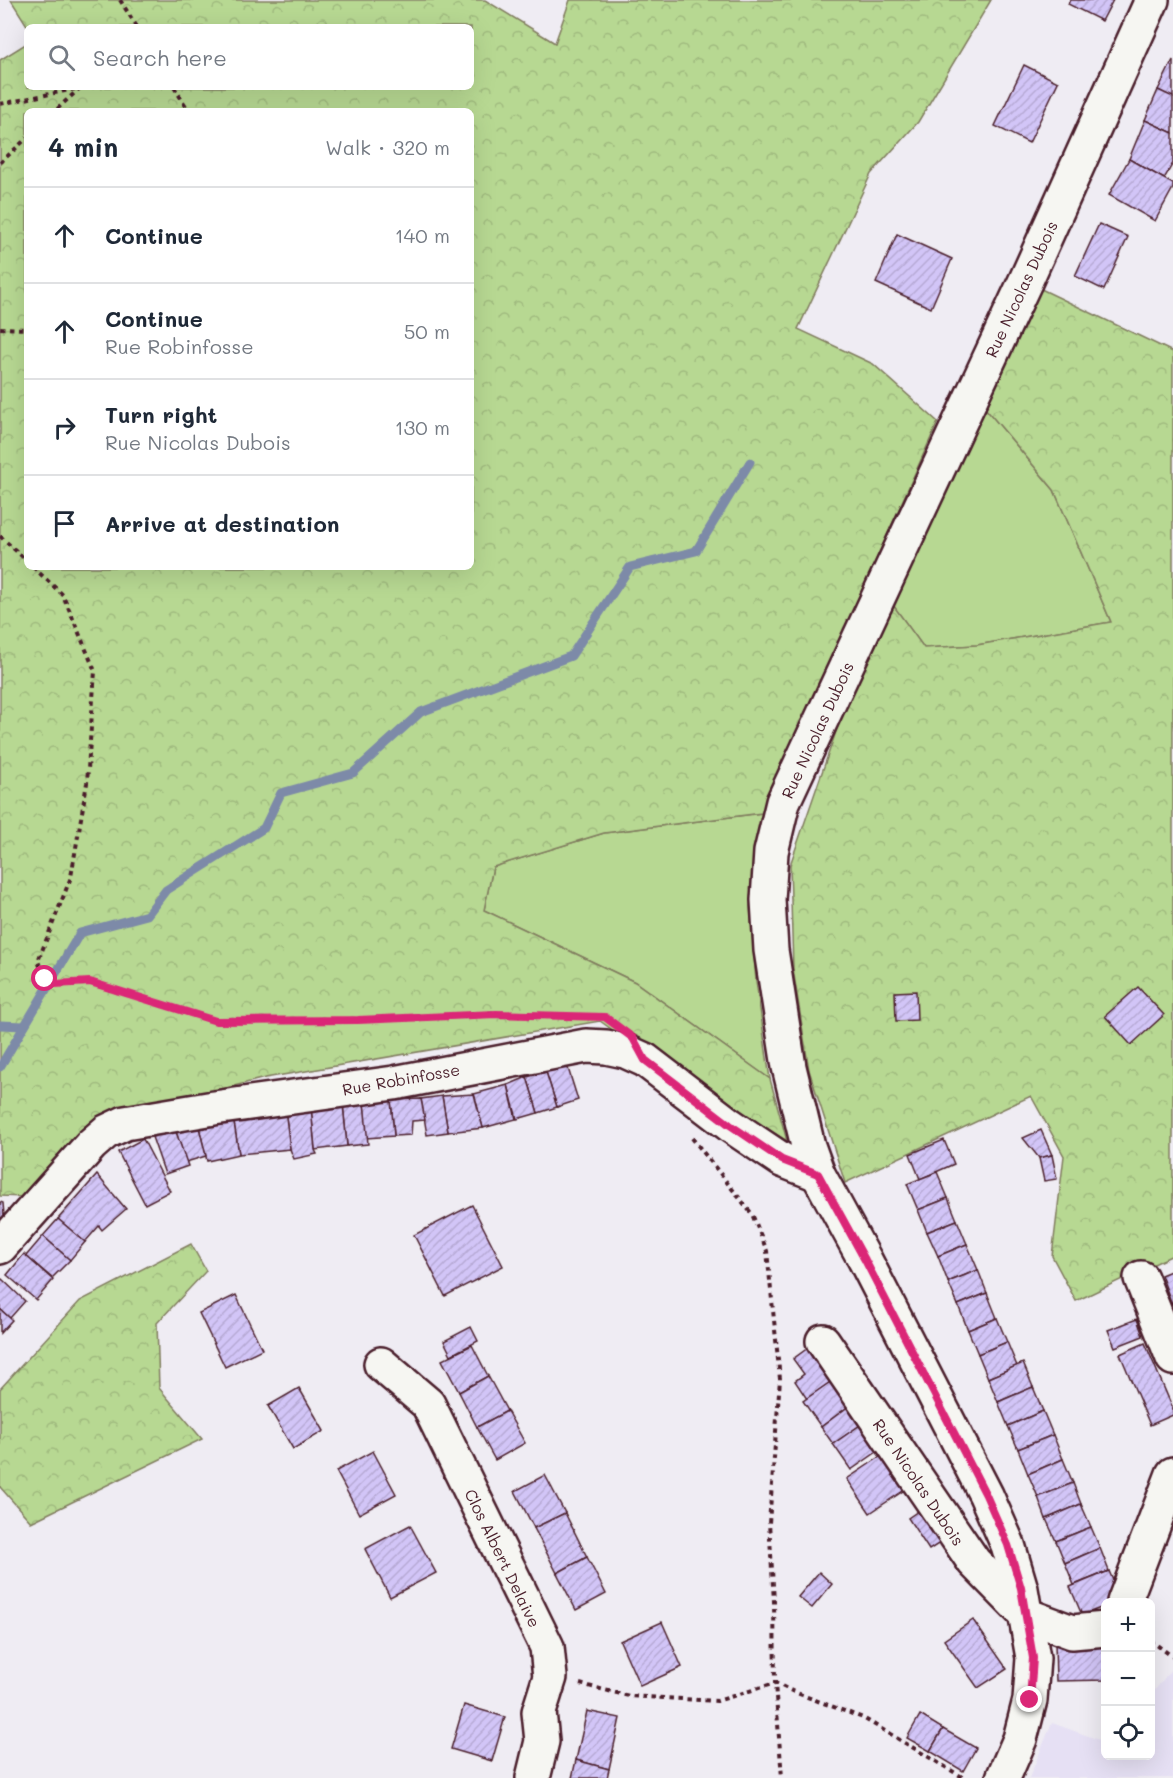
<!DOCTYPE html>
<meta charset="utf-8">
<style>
:root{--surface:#fff;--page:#f6f6f7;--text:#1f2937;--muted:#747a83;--line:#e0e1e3}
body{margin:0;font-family:Mali,sans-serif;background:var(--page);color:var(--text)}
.controls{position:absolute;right:18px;bottom:18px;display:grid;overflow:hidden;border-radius:9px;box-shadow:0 6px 24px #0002}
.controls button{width:54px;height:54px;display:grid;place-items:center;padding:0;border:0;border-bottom:2px solid var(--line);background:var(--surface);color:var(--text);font:30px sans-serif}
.stop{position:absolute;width:18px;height:18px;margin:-14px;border:4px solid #db2777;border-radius:50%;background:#fff}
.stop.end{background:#db2777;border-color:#fff;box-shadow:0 2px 6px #0008}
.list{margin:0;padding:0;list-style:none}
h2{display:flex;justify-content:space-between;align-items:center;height:78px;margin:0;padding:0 24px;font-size:26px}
h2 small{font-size:20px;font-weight:400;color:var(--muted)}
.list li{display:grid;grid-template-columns:39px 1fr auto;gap:18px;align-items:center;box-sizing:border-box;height:96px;padding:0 24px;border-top:2px solid var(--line)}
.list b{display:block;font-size:22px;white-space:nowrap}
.list p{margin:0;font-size:20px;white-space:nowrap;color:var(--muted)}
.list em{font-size:20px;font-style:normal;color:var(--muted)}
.icon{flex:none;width:33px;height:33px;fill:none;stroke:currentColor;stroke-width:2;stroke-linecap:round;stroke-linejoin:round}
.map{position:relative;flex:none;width:1173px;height:1778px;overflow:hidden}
.search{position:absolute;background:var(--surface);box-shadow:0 6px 24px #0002;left:24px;top:24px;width:450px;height:66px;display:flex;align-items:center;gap:15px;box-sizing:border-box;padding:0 21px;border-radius:9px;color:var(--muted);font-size:22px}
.panel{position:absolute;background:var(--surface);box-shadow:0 6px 24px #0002;left:24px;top:108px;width:450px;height:462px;border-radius:9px}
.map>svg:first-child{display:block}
.built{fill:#e6e0f4}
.grass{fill:#b7d892;stroke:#807c5e;stroke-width:1.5}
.forest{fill:url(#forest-crowns);stroke:#807c5e;stroke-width:1.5;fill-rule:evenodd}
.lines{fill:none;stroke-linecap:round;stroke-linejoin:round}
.stream{stroke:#7d8aa8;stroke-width:9}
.building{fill:url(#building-hatch);stroke:#4a1f2b;stroke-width:1.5}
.minor-casing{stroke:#4a1f2b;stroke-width:38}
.path{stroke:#4a1f2b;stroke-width:4;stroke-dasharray:4.5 4.5;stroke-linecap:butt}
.minor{stroke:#f6f6f2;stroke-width:33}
.route{stroke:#db2777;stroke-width:8}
.labels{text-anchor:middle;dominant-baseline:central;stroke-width:4.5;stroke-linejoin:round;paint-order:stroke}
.street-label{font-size:16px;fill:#4a1f2b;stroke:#f6f6f2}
</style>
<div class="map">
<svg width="1173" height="1778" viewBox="0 0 1173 1778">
<defs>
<pattern id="forest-crowns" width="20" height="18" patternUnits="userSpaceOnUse" patternTransform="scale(1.5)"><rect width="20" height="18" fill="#b7d892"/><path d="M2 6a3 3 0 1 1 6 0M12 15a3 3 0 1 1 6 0" fill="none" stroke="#9fb97e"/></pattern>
<pattern id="building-hatch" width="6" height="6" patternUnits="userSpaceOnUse" patternTransform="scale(1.5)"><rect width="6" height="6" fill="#d2c5f7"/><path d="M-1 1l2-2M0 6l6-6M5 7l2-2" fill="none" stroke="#b6a9d4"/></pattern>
</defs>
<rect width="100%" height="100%" fill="#efecf3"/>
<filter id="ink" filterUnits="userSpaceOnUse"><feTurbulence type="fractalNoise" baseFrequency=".0167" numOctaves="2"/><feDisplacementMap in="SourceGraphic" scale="12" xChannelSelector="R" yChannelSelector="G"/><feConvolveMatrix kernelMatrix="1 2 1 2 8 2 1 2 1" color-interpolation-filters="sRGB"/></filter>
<g filter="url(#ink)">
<path class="built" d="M1173,1667v111h-144l23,-55 53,19 1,14h44l1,-61z"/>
<g class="grass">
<path d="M985,408l69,82 57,132 -134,23 -53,3 -31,-43z"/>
<path d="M762,813l-12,93 6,75 14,98 -135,-97 -151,-72 9,-43 111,-34z"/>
</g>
<g class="forest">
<path d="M11,0h474l70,43 15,-43h421l-73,122 -47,52 -73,155 75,35 65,58 -176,391 -158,20 -111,34 -9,43 151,72 135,97 17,62 -158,-99 -29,-21 -335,57 -159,41 -82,78 -24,-1v-1136l27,-17v44h444v-60h-443zM27,111h444v456h-444z"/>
<path d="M1041,289l132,63v903l-97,46 -24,-45 12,-100 -33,-60 -186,87 -36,-113 -16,-101 -3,-104 49,-142 54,-118 31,43 53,-3 134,-23 -57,-132 -69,-82z"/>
<path d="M191,1244l15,27 -49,52 2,65 43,51 -171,83 -31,-35v-98l80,-88z"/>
</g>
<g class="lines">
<g class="stream">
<path d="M0,1025l24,1"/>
<path d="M0,1067l80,-134 67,-18 19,-25 98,-62 17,-35 72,-20 68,-61 150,-56 59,-89 66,-16 54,-89"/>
</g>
</g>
<g class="building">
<path d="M1070,0h43l-11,21 -34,-17z"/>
<path d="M1173,60v38l-15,-8z"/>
<path d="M1024,65l34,17 -29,61 -34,-17z"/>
<path d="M1158,90l15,7v36l-28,-13z"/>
<path d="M1145,120l28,13v30l-9,16 -35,-20z"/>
<path d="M1129,159l44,25v4l-18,33 -46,-26z"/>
<path d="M1099,224l29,13 -24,53 -29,-14z"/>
<path d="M897,234l55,25 -21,49 -55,-25z"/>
<path d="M1138,987l26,28 -33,30 -26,-29z"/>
<path d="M916,991l1,29 -21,1 -1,-29z"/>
<path d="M567,1065l11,35 -21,7 -11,-35z"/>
<path d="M546,1072l11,35 -19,6 -11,-36z"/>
<path d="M527,1077l11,36 -21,6 -9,-34z"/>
<path d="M508,1085l8,34 -33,9 -9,-34z"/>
<path d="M474,1094l9,34 -35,4 -6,-36z"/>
<path d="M442,1096l6,36 -21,3 -6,-36z"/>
<path d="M421,1099l4,21 -13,1 -1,14 -17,1 -3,-36z"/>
<path d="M391,1100l3,36 -28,2 -2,-36z"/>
<path d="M364,1102l4,42 -21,2 -4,-42z"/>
<path d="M343,1104l4,42 -32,4 -4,-42z"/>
<path d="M311,1107l4,43 2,4 -23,5 -4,-10 -5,-40z"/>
<path d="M285,1109l5,40 -51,5 -6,-37z"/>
<path d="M233,1117l6,37 -32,7 -9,-38z"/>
<path d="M198,1123l8,33 -20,6 -11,-33z"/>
<path d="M175,1129l13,37 -23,8 -13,-37z"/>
<path d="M1041,1130l11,25 -13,3 -16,-20z"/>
<path d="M143,1139l27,52 -25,13 -27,-52z"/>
<path d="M944,1140l10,24 -34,15 -10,-25z"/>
<path d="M1052,1155l5,24 -13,2 -5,-23z"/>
<path d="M937,1172l11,26 -30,12 -11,-26z"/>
<path d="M97,1175l29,34 -24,21 -3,-4 -14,16 -27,-23z"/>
<path d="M948,1198l9,22 -30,12 -9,-22z"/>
<path d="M0,1202l3,1 1,12 -4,6z"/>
<path d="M472,1205l31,61 -58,30 -31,-61z"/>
<path d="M58,1219l27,23 -15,18 -27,-24z"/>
<path d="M957,1220l10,24 -29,12 -11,-24z"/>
<path d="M43,1236l27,24 -18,18 -26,-22z"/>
<path d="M967,1244l11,26 -30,12 -10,-26z"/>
<path d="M24,1254l29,26 -17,20 -29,-25z"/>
<path d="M978,1270l9,23 -29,12 -10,-23z"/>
<path d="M1173,1270v34h-1l-11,-29z"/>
<path d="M2,1279l23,22 -15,17 -10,-9v-28z"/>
<path d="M987,1293l10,25 -29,12 -10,-25z"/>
<path d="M236,1295l26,54 -37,18 -26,-54z"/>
<path d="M0,1309l12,11 -12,13z"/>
<path d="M997,1318l10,24 -29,12 -10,-24z"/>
<path d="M1137,1319l6,17 -28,11 -7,-17z"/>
<path d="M471,1327l7,14 -27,14 -7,-14z"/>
<path d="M1007,1342l10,24 -29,12 -10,-24z"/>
<path d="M1145,1343l28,66v6l-23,10 -30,-71z"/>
<path d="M472,1345l16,31 -29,16 -17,-32z"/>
<path d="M812,1345l24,33 -29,21 -12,-18 9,-7 -11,-15z"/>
<path d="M1023,1363l10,24 -35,15 -10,-24z"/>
<path d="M488,1376l19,35 -30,16 -18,-35z"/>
<path d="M836,1378l17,25 -32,24 -18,-26z"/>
<path d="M1033,1387l10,24 -35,15 -10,-24z"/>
<path d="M299,1388l25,43 -31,18 -25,-43z"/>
<path d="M853,1403l13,18 -33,23 -12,-17z"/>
<path d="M507,1411l18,32 -30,17 -18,-33z"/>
<path d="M1043,1411l10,24 -35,14 -10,-23z"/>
<path d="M866,1421l18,26 -33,23 -18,-26z"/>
<path d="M1053,1435l10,24 -35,15 -10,-25z"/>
<path d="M373,1451l23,43 -37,20 -23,-43z"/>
<path d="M886,1453l23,34 -39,26 -23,-34z"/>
<path d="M1063,1459l10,24 -35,14 -10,-23z"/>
<path d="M545,1475l20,38 -31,15 -19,-37z"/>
<path d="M1073,1483l8,21 -35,15 -8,-22z"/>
<path d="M1081,1504l10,23 -35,14 -10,-22z"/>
<path d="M924,1507l22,32 -17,11 -21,-32z"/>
<path d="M565,1513l22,44 -30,16 -23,-45z"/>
<path d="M410,1525l26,48 -46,24 -25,-48z"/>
<path d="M1091,1527l9,21 -35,15 -9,-22z"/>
<path d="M1100,1548l9,23 -35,14 -9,-22z"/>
<path d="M587,1557l19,37 -30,16 -19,-37z"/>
<path d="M1109,1571l12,28 -8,3h-7v4l-24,9 -12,-28z"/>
<path d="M819,1572l13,12 -20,24 -14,-11z"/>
<path d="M973,1620l34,49 -29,19 -34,-48z"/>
<path d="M662,1622l20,45 -42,19 -20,-45z"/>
<path d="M1106,1641v39l-50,1 -1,-39z"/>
<path d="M464,1705l41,12 -13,44 -41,-12z"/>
<path d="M587,1711l33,7 -11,51 -33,-9z"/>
<path d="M920,1715l23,14 -13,22 -23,-13z"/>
<path d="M943,1729l33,19 -13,23 -33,-20z"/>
<path d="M576,1760l33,9 -2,9h-35z"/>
</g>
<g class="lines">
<defs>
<g id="minor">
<path d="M0,1247l91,-102 15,-13 19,-9 89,-15 180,-25 192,-37 20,1 19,4 20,9 85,65 52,35 36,14"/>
<path d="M1141,1278l32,80"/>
<path d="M823,1341l151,221 52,53 46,17 34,-3"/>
<path d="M381,1364l47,40 119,243 3,30 -11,35 3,29 -9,37"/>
<path d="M1124,1602l49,-128"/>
<path d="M1003,1778l17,-39 10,-39 3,-42 -12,-69 -13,-44 -22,-50 -121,-235 -47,-86 -10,-28 -19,-79 -18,-117 -3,-50 3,-48 12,-50 243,-522 126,-280"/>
</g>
</defs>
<use href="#minor" class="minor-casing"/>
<g class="path">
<path d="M120,0l17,27"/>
<path d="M174,87l15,24"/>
<path d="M0,104l80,-16 -25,23"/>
<path d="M0,163l27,-25"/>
<path d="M0,328l27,1"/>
<path d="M0,536l27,25"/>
<path d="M33,567l30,28 32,76 -8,112 -16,94 -33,84 7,18 10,5 36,-1 125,38 142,-1 138,-6 70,2"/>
<path d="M692,1138l60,76 15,37 13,128 -11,144 5,78 1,82 7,95"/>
<path d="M1150,1640l23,17"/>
<path d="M580,1684l49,12 88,5 58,-18 19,9 69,26 101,60"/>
</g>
<use href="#minor" class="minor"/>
</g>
</g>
<g class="lines" filter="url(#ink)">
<path class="route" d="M45,979l10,5 35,-2 126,39 142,-1 138,-6 109,3 28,21 12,22 85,65 52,35 36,14 47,86 121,235 22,50 13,43 12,70 -3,42"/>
</g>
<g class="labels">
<g class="street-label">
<text transform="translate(1021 289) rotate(-65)">Rue Nicolas Dubois</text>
<text transform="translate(817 730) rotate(-65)">Rue Nicolas Dubois</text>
<text transform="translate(401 1079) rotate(-10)">Rue Robinfosse</text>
<text transform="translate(919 1482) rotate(56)">Rue Nicolas Dubois</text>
<text transform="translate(503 1558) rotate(64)">Clos Albert Delaive</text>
</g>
</g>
</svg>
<div class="controls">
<button>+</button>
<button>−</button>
<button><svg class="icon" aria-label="locate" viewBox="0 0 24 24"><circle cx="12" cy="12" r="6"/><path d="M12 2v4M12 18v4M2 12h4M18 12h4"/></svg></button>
</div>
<div class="stop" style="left:45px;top:979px"></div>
<div class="stop end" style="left:1030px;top:1700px"></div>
<div class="search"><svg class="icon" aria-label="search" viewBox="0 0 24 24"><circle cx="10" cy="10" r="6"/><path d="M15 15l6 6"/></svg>Search here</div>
<section class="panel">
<h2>4 min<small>Walk · 320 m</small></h2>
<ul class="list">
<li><svg class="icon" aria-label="ahead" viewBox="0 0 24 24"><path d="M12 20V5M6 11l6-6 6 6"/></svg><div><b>Continue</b></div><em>140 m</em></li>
<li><svg class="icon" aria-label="ahead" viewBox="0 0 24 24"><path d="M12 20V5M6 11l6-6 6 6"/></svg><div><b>Continue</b><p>Rue Robinfosse</p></div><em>50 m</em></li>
<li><svg class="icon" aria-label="right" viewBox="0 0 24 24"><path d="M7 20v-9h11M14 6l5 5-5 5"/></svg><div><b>Turn right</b><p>Rue Nicolas Dubois</p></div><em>130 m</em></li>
<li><svg class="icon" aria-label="arrive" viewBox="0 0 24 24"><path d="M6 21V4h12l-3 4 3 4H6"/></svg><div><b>Arrive at destination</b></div></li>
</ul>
</section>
</div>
